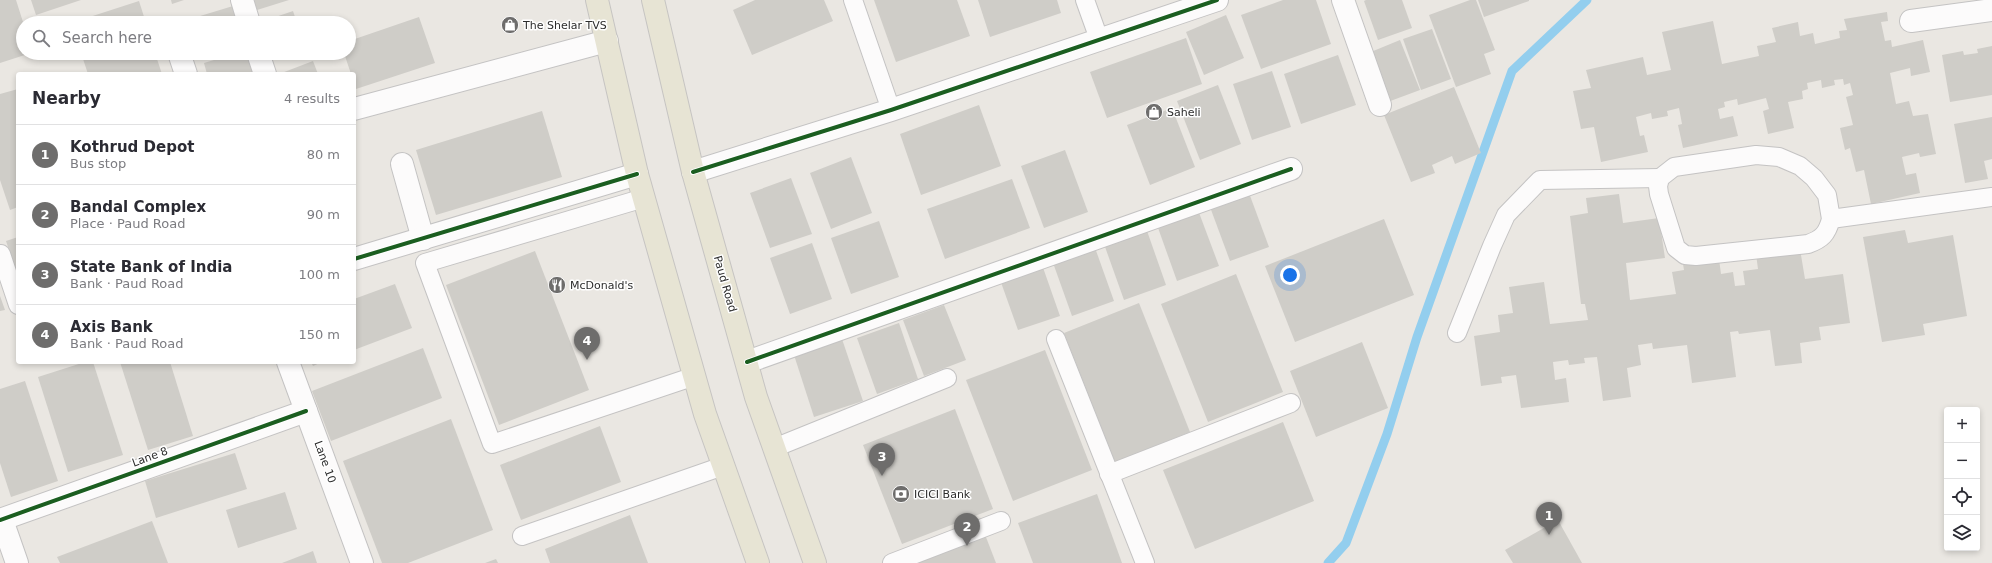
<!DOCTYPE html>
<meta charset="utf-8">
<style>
:root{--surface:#fff;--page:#f2f2f3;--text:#2b2b33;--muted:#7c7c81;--line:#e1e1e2;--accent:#6e6d6c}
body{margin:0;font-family:"DejaVu Sans",sans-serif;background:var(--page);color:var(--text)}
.controls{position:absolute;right:12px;bottom:12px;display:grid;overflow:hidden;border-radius:4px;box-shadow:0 2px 6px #0003}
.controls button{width:36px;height:36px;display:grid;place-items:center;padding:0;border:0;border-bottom:1px solid var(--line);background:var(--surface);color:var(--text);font:20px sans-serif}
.you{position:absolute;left:1290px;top:275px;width:14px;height:14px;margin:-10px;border:3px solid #fff;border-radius:50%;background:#1a73e8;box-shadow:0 0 0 6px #1a73e833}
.badge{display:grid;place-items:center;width:26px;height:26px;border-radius:50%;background:var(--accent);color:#fff;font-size:13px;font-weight:700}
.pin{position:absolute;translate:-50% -33px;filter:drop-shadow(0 1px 2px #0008)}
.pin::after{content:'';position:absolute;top:21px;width:14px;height:12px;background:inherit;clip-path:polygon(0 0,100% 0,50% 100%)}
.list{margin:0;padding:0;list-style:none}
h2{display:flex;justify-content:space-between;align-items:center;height:52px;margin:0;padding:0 16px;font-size:17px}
h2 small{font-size:13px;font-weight:400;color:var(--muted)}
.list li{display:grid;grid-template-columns:26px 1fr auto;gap:12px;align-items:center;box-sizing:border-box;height:60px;padding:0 16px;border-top:1px solid var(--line)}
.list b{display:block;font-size:15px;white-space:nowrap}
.list p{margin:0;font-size:13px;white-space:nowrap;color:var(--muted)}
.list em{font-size:13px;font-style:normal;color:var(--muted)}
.icon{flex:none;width:22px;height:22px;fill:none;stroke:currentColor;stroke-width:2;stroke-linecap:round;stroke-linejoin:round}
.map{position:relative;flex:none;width:1992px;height:563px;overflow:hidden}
.search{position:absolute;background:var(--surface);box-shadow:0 2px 6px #0003;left:16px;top:16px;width:340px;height:44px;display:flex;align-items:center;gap:10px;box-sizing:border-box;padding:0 14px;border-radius:22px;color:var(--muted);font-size:15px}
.panel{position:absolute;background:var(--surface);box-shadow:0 2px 6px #0003;left:16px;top:72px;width:340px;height:292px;border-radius:4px}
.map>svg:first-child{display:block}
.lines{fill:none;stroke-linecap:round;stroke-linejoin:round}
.stream{stroke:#93ceee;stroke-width:9}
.building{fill:#cfcdc8}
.service-casing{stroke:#c4c3c3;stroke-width:20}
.minor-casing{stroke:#c4c3c3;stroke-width:24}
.tertiary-casing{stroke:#c4c3c3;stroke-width:24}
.primary-casing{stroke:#c6c4c2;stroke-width:24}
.service{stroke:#fcfbfb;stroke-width:18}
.minor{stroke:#fcfbfb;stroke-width:22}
.tertiary{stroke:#fcfbfb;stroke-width:22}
.primary{stroke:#e7e4d4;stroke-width:22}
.cycleway-casing{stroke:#fff;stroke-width:6}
.cycleway{stroke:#1b5e20;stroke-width:4}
.labels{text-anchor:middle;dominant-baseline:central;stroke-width:3;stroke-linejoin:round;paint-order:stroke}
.poi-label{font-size:11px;fill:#2c2c2c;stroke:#fff;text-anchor:start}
.street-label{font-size:11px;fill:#2c2c2c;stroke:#fff}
</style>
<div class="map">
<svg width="1992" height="563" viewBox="0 0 1992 563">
<rect width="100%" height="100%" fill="#eae7e2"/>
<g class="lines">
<path class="stream" d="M1328,563l18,-20 41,-109 30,-97 95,-266 75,-71"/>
</g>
<g class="building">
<path d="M0,0h16l7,22v31h8l-31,10z"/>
<path d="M31,0h50l-45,15z"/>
<path d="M171,0h13l-12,4z"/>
<path d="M254,0h35l-32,10z"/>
<path d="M755,0h69l9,21 -81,34 -19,-45z"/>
<path d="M874,0h83l13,36 -74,26z"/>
<path d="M978,0h79l4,13 -71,24z"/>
<path d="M1283,0h33l15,44 -70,25 -20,-54z"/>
<path d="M1366,0h36l10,28 -34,12 -14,-39z"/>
<path d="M1470,0h6l19,50 -11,4 7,20 -35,13 -27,-72z"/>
<path d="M1478,0h51v1l-45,16z"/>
<path d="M139,1l7,22h-75z"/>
<path d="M233,6l5,17h-50l-1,-3z"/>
<path d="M293,11l4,12h-39z"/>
<path d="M1887,12l1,9 -7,1 4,19 6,-1 1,7 31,-7 7,32 -19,4 -1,-8 -20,5 6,31 13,-3 4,15 15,-2 8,40 -16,3 -1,-4 -17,4 4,18 10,-2 4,20 -49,11 -7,-34 -8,2 -6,-24 -5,2 -5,-22 13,-3 -7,-28 7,-2 -3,-12 -6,2 -1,-6 -9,1 1,5 -13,3 -1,-8 -14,3 1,6 -6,2 1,8 -15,3 6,26 -26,6 -5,-23 6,-2 -3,-11 -28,7 -1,-6 -13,3 1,5 -7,2 2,10 13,-3 5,20 -55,12 -5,-23 4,-1 -3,-16 -12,3 1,5 -16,3 -1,-6 -15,4 4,19 4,-1 4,17 -47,10 -7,-35 -13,2 -8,-38 18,-3 -5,-18 57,-13 4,18 24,-5 -9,-38 51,-11 9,43 37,-8 -2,-10 19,-4 -4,-14 26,-6 2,14 13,-3 2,11 25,-6 -1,-7 8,-1 -3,-11z"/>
<path d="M1226,15l18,43 -40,17 -18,-43z"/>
<path d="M419,17l16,46 -79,26 -2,-15h-3l-7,-21h5v-12z"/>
<path d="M1432,29l19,50 -30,11 -18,-51z"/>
<path d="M1186,38l16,46 -95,34 -17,-46z"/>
<path d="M1400,40l20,50 -35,13 -19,-49z"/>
<path d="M1992,46v49l-42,7 -8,-47 21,-4 1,4 14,-2 -1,-4z"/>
<path d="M81,53h74l7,21h-74z"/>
<path d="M198,53h13l-12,4z"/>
<path d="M237,53h13l7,21h-50l-3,-11z"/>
<path d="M269,53h11l-10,4z"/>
<path d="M1338,55l18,50 -55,19 -17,-50z"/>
<path d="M313,61l5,13h-39z"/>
<path d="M1272,71l19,56 -39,13 -19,-56z"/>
<path d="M1218,85l23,59 -41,16 -23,-59z"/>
<path d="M1454,87l27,66 -26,11 -3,-8 -20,9 3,8 -24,9 -27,-67z"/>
<path d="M18,89v118l-8,3 -10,-30v-86z"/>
<path d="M979,105l22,61 -80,29 -21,-61z"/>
<path d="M1172,108l23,59 -45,18 -23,-60z"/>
<path d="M542,111l20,66 -126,38 -20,-65z"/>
<path d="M1992,117v42l-8,2 4,18 -23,4 -11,-59z"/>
<path d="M1065,150l23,62 -44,16 -23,-62z"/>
<path d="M851,157l21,56 -41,16 -21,-56z"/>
<path d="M791,178l21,56 -42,14 -20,-55z"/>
<path d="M1012,179l18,49 -85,31 -18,-50z"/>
<path d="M1249,193l20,54 -39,14 -20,-54z"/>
<path d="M1619,194l4,29 36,-5 6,40 -39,5 4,37 46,-6 -4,-22 12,-2 -1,-6 36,-5 2,15 12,-2 2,14 10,-1 -2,-14 15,-2 -2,-15 44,-5 5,30 38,-5 7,49 -31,4 2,13 -21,3 2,20 -27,3 -5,-36 -31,4 -1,-3 -8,1 6,45 -44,6 -5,-38 -34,4 -1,-6 -14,2 3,20 -14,3 4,29 -28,4 -6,-44 -13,1 1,5 -16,2 -1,-5 -15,2 2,18 11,-2 3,24 -48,6 -5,-33 -15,2 1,6 -21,3 -7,-50 26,-4 -2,-17 15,-2 -4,-26 35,-5 6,42 38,-4 -3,-16h-4l-11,-88 18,-3 -2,-15z"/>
<path d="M1198,210l21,56 -42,15 -20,-56z"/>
<path d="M1384,219l30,76 -119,47 -30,-76z"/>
<path d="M879,221l20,56 -48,17 -20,-56z"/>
<path d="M1146,228l20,57 -42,15 -20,-56z"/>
<path d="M1905,230l3,13 45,-8 14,81 -44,8 2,11 -43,7 -19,-105z"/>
<path d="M18,237v40l-12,-36z"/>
<path d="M812,243l20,56 -42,15 -20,-56z"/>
<path d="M1094,245l20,56 -42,15 -20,-56z"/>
<path d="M535,251l54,139 -90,35 -53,-140z"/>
<path d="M1040,259l20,57 -42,14 -20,-56z"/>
<path d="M1236,274l47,118 -75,30 -47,-118z"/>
<path d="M395,284l17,44 -58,22v-51z"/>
<path d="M0,296l5,14 -5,1z"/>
<path d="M1139,303l51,129 -75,30 -51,-129z"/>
<path d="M944,305l22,55 -42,16 -21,-56z"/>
<path d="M899,323l19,56 -41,15 -20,-56z"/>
<path d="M842,339l21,62 -49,16 -20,-62z"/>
<path d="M1362,342l26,66 -72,29 -26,-66z"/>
<path d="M423,348l19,50 -111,43 -19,-50z"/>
<path d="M1045,350l47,120 -79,31 -47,-121z"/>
<path d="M85,362h8l30,93 -55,17 -30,-95z"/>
<path d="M120,362h50l23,74 -45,14z"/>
<path d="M311,362h11l-9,4z"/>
<path d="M25,381l33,100 -47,16 -11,-34v-74z"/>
<path d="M955,409l38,100 -91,35 -39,-99z"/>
<path d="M451,419l42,111 -85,33h-26l-39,-102z"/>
<path d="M1283,422l31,79 -119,48 -32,-79z"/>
<path d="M600,426l21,56 -100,38 -21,-55z"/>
<path d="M235,453l12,36 -91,29 -11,-37z"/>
<path d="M285,492l12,37 -59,19 -12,-38z"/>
<path d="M1097,494l25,69h-89l-15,-40z"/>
<path d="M630,515l18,48h-98l-5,-14z"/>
<path d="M1558,520l24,43h-69l-8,-13z"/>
<path d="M152,521l16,42h-108l-3,-6z"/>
<path d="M984,532l12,31h-88z"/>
<path d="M313,551l4,12h-35z"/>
<path d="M496,559l2,4h-13z"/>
</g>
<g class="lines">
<defs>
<g id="service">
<path d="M853,0l38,110"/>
<path d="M1085,0l14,39"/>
<path d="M644,198l-219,65 67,181 203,-68"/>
<path d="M1831,219l-4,-24 -13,-17 -14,-12 -21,-9 -23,-2 -82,12 -14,11 -2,8 1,8 17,54 9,7 11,1 112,-12c14,-5 19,-10 23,-25l161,-22"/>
<path d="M1,254l17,51"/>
<path d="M1457,333l35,-87 14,-31 34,-35 120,-2"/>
<path d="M1056,339l89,224"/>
<path d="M774,448l173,-70"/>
<path d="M1109,474l182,-71"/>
<path d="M522,536l201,-70"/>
<path d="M892,563l109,-42"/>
</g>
<g id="minor">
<path d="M242,0l7,23"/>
<path d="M1343,0l37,105"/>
<path d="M1911,21l81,-11"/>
<path d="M179,53l7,21"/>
<path d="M258,53l7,21"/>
<path d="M354,109l253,-68"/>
<path d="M402,164l21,75"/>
<path d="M354,259l283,-85"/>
<path d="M288,362l74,201"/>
<path d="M747,362l544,-193"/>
<path d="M0,520l306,-109"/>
<path d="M2,520l15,43"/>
</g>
<path id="tertiary" d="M693,172l198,-62 326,-110"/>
<g id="primary">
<path d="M597,0l40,174 68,240 53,149"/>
<path d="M653,0l40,172 63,225 59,166"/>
</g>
</defs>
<use href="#service" class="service-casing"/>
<use href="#minor" class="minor-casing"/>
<use href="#tertiary" class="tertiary-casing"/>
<use href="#primary" class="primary-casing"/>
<use href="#service" class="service"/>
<use href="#minor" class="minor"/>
<use href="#tertiary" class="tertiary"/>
<use href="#primary" class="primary"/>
<defs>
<g id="cycleway">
<path d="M693,172l198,-62 326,-110"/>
<path d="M354,259l283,-85"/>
<path d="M747,362l544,-193"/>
<path d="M0,520l306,-109"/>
</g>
</defs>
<use href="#cycleway" class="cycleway-casing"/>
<use href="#cycleway" class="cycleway"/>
</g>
<defs>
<symbol id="shop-disc" viewBox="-11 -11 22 22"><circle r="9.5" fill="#6e6d6c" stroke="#fff"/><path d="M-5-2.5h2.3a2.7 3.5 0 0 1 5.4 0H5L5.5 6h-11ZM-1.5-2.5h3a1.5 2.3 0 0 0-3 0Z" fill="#fff"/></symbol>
<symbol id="restaurant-disc" viewBox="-11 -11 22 22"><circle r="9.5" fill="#6e6d6c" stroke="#fff"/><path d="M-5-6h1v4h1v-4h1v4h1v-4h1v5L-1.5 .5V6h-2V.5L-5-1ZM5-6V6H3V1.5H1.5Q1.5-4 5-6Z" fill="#fff"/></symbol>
<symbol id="bank-disc" viewBox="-11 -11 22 22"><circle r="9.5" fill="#6e6d6c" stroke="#fff"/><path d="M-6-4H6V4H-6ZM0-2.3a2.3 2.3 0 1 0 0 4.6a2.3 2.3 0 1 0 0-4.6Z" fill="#fff"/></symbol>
</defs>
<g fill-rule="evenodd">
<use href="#shop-disc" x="500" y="15" width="20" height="20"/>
<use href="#shop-disc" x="1144" y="102" width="20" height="20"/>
<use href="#restaurant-disc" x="547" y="275" width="20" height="20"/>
<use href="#bank-disc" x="891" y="484" width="20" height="20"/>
</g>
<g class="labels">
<g class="poi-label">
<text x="523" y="25">The Shelar TVS</text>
<text x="1167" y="112">Saheli</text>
<text x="570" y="285">McDonald's</text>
<text x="914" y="494">ICICI Bank</text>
</g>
<g class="street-label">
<text transform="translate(725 284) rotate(74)">Paud Road</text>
<text transform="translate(150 457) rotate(-20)">Lane 8</text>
<text transform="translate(325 462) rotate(70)">Lane 10</text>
</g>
</g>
</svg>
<div class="controls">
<button>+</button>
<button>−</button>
<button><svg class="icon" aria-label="locate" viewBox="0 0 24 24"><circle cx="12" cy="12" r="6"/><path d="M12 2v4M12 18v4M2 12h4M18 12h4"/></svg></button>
<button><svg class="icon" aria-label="layers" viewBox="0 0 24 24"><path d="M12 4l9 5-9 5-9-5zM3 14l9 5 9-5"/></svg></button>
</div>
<div class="you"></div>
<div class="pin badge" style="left:1549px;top:535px">1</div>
<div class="pin badge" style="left:967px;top:546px">2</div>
<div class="pin badge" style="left:882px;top:476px">3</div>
<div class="pin badge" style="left:587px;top:360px">4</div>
<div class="search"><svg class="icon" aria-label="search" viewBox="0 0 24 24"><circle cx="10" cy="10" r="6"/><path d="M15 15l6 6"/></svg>Search here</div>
<section class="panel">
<h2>Nearby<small>4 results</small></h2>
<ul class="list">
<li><span class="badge">1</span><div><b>Kothrud Depot</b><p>Bus stop</p></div><em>80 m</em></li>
<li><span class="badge">2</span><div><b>Bandal Complex</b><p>Place · Paud Road</p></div><em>90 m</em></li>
<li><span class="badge">3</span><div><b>State Bank of India</b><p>Bank · Paud Road</p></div><em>100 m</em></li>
<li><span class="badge">4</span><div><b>Axis Bank</b><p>Bank · Paud Road</p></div><em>150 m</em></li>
</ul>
</section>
</div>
